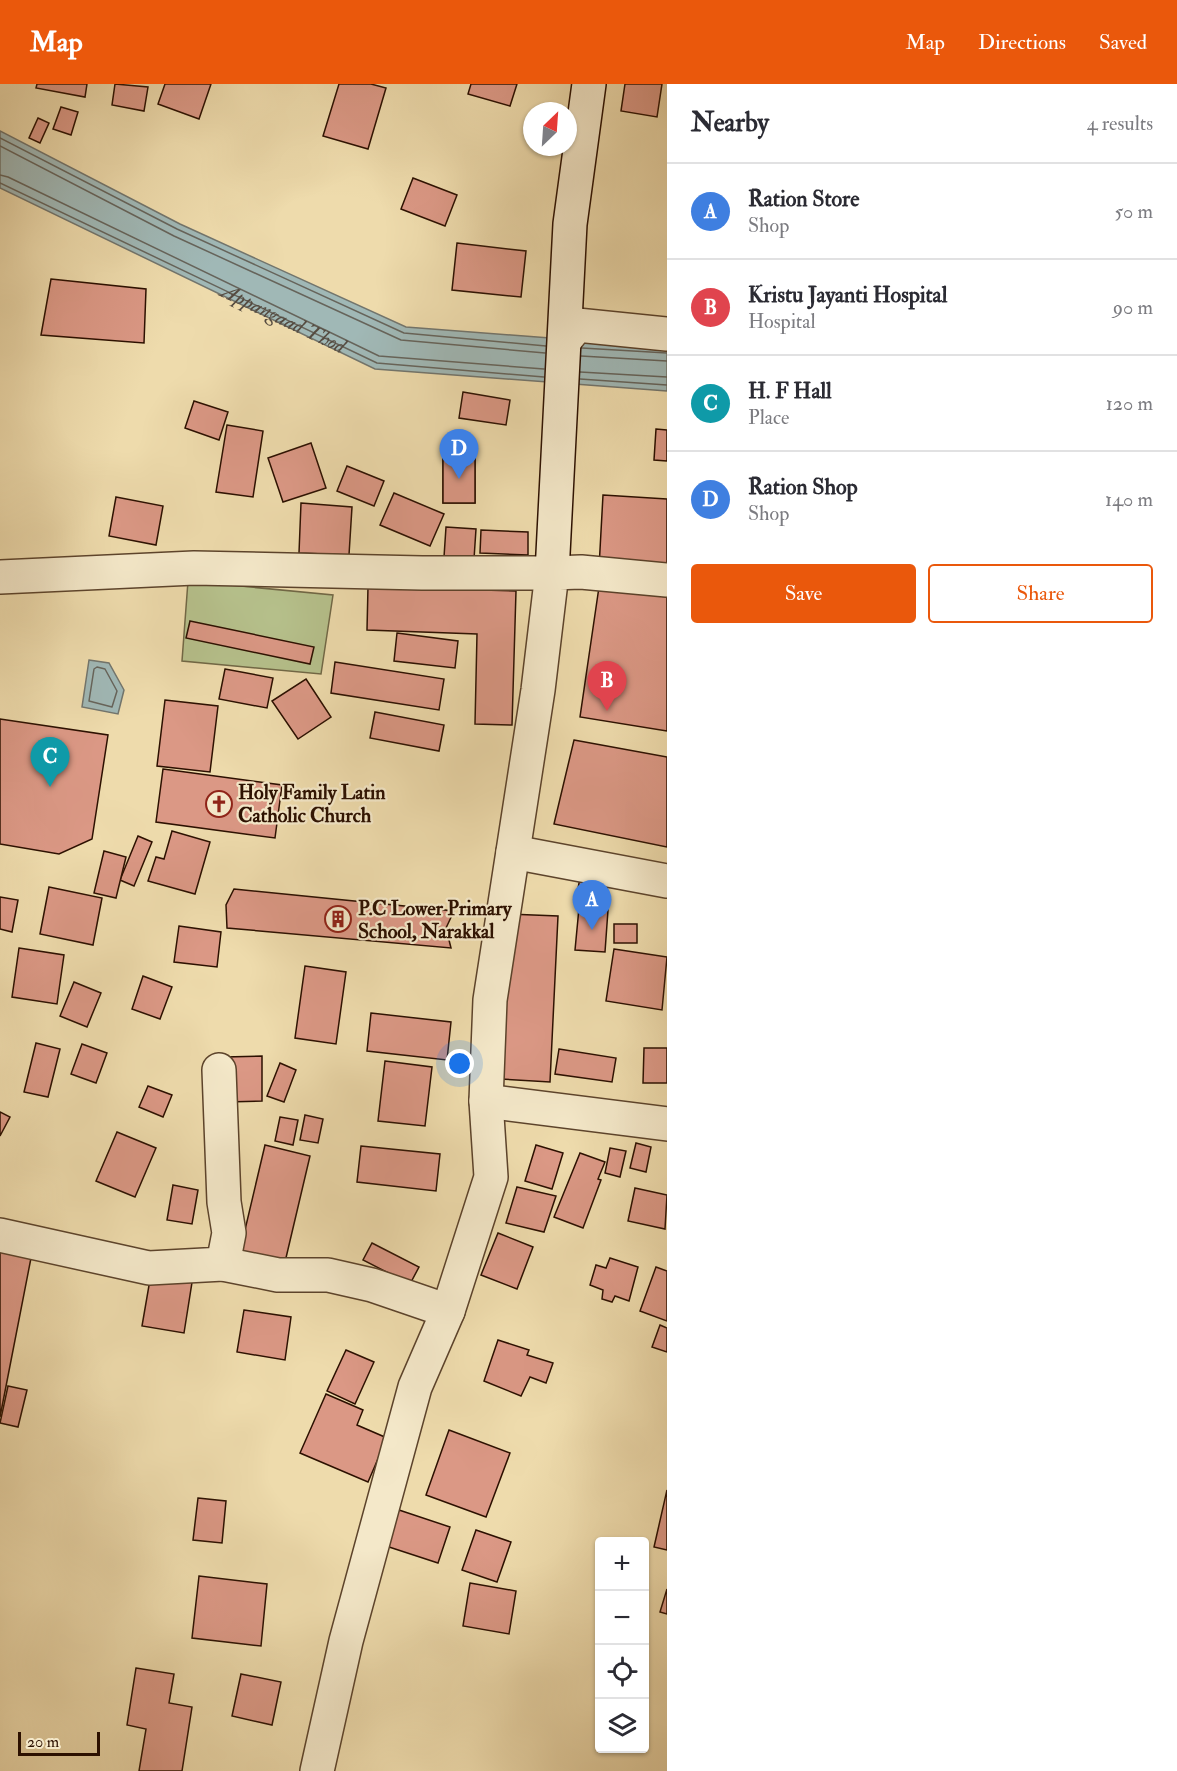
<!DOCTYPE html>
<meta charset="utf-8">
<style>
:root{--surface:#fff;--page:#f2f2f3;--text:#2b2b33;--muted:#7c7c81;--line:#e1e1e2;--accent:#ea580c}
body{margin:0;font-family:"IM FELL Double Pica",serif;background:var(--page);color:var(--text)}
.controls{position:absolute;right:18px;bottom:18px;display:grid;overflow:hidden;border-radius:6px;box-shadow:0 2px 4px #0004}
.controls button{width:54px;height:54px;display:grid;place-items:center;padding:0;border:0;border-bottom:2px solid var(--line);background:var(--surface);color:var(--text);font:30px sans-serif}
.compass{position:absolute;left:523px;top:18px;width:54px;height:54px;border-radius:50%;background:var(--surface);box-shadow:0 2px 4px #0004;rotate:25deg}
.scale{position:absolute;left:18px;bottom:15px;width:82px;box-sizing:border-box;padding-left:6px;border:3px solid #2c1000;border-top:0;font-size:16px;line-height:21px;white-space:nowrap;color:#2c1000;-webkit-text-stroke:4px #f4e8c9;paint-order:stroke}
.you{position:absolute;left:460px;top:980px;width:21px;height:21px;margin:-15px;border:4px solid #fff;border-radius:50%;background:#1a73e8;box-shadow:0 0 0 9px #1a73e833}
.badge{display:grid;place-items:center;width:39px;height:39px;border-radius:50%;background:var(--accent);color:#fff;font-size:20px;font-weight:700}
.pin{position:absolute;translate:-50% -50px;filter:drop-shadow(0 2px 3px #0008)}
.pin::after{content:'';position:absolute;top:32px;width:21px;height:18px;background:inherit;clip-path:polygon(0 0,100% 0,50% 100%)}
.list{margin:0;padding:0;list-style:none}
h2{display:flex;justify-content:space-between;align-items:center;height:78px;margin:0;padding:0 24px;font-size:26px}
h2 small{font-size:20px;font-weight:400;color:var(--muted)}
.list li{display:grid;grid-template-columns:39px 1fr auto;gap:18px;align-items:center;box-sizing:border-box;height:96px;padding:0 24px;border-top:2px solid var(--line)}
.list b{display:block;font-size:22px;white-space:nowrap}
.list p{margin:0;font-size:20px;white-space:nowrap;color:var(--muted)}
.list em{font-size:20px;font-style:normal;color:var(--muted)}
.actions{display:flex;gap:12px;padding:18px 24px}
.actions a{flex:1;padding:14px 0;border:2px solid var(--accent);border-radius:6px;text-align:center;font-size:21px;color:var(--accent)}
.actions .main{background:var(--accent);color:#fff}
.icon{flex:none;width:33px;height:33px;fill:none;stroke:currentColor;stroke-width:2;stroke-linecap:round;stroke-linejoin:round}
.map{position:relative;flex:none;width:667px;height:1687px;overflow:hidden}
header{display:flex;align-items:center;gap:36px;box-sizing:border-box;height:84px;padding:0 30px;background:var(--accent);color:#fff}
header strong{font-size:28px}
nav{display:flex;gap:33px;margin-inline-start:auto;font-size:21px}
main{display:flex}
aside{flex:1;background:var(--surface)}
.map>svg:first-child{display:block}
.green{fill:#b6c18c;stroke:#716846;stroke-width:1.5}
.water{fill:#a0b8b6;stroke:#72756d;stroke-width:1.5}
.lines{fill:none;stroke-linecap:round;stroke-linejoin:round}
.shore{stroke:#66645b;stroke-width:1.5}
.building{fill:#db9885;stroke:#2c1000;stroke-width:1.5}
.minor-casing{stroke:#5c432b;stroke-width:36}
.tertiary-casing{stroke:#5c432b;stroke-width:36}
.secondary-casing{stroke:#2c1000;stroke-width:36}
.minor{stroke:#f4e8c9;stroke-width:33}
.tertiary{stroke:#f4e8c9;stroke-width:33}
.secondary{stroke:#f4e8c9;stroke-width:33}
.labels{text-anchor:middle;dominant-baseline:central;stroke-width:4.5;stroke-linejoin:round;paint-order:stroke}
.poi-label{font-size:20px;font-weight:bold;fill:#2c1000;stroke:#f4e8c9;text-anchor:start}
.water-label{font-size:21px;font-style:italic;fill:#554b40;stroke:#f4e8c9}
</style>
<header>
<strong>Map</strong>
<nav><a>Map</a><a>Directions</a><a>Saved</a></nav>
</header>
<main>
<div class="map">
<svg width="667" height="1687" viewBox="0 0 667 1687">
<rect width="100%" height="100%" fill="#eedbac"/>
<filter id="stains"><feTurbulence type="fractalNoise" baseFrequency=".00333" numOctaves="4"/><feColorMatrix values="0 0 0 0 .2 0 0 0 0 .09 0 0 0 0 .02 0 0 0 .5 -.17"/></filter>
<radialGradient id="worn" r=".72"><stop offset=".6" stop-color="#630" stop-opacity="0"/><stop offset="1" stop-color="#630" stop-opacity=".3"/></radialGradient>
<path class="green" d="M188,497l145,14 -12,79 -139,-13z"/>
<g class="water">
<path d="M0,47l180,93 226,103 261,20v44l-292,-22 -375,-181z"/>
<path d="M89,576l20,3 15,27 -6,24 -36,-7z"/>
</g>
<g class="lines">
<g class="shore">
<path d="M0,54l177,91 227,104 142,13"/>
<path d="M0,62l174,90 227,104 144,13"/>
<path d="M0,91l8,2 371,179 165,13"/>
<path id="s1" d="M0,99l377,180 167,14"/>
<path d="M582,264l85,5"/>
<path d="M581,272l86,5"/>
<path d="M580,288l87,5"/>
<path d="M580,295l87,6"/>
<path d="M97,583l8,2 12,22 -5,16 -23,-6 5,-32z"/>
</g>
</g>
<g class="building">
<path d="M37,0h50l-2,13 -49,-9z"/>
<path d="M115,0l33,3 -4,24 -32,-6z"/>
<path d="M165,0h46l-12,35 -41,-15z"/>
<path d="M339,0h32l15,4 -18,61 -45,-13z"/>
<path d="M471,0h46l-7,22 -42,-12z"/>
<path d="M625,0h37l-5,33 -36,-6z"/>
<path d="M61,23l17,5 -7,23 -18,-6z"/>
<path d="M38,34l11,5 -9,20 -11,-5z"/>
<path d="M413,94l44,17 -12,31 -44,-17z"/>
<path d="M457,159l69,8 -5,46 -69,-7z"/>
<path d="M51,195l95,10 -2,54 -103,-8z"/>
<path d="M463,308l47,8 -4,25 -47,-7z"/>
<path d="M194,317l34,11 -9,28 -34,-12z"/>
<path d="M227,341l36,6 -10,66 -37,-5z"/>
<path d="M656,345l11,1v31l-13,-1z"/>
<path d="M311,359l15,45 -43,14 -15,-44z"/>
<rect x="443" y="371" width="32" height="48"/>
<rect x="443" y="371" width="32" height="48"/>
<path d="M347,382l37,15 -10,25 -37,-15z"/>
<path d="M394,409l50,21 -14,32 -50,-21z"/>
<path d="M603,411l64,4v74l-68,-5z"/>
<path d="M116,413l47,9 -7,39 -47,-9z"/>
<path d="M301,419l51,4 -3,48 -50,-2z"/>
<path d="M446,443l30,2 -2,30 -30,-2z"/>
<path d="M481,446l47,2v23l-48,-2z"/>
<path d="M368,503l148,4 -4,134 -37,-1 2,-90 -110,-4z"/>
<path d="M599,503l68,10v134l-87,-14z"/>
<path d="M190,537l124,26 -4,17 -124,-26z"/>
<path d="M397,549l61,8 -3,27 -61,-7z"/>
<path d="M335,578l109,17 -5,31 -108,-17z"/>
<path d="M225,585l48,9 -6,30 -48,-9z"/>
<path d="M306,595l25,38 -33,22 -26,-38z"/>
<path d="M165,616l53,6 -8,66 -53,-6z"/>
<path d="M375,628l69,13 -5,26 -69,-13z"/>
<path d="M0,635l108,16 -16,104 -33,15 -59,-10z"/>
<path d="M574,656l93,17v90l-113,-23z"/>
<path d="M163,685l119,16 -7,53 -119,-16z"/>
<path d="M172,747l38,11 -15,52 -47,-13 8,-24 8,2z"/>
<path d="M138,752l14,6 -18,44 -14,-6z"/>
<path d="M104,767l22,6 -10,41 -22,-5z"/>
<path d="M580,794l28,5 -5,26 -28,-5z"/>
<path d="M49,803l53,11 -9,47 -53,-11z"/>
<path d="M234,805l220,22 -8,17 5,20 -224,-20 -1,-23z"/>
<path d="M0,813l18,3 -6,32 -12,-3z"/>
<path d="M579,824l29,2 -3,42 -30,-2z"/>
<path d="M508,830l50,2 -8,166 -50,-3z"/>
<rect x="614" y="840" width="23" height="19"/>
<path d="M179,842l42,6 -4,35 -43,-5z"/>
<path d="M19,864l45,7 -7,49 -45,-7z"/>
<path d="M614,865l53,8 -5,53 -56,-9z"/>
<path d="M305,882l41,6 -10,72 -41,-6z"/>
<path d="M143,892l29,11 -12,32 -28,-10z"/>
<path d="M74,898l27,11 -14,34 -27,-11z"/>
<path d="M371,929l80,9 -4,38 -80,-9z"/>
<path d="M36,959l24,6 -12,48 -24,-5z"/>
<path d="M82,960l25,9 -11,30 -25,-9z"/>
<path d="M644,964h23v35h-24z"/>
<path d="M559,965l57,9 -4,24 -57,-8z"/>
<path d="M262,972v45l-36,1 -1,-45z"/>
<path d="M385,977l47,6 -7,59 -47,-5z"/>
<path d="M280,979l16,7 -12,32 -17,-6z"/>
<path d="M148,1002l24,9 -9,22 -24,-10z"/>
<path d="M0,1028l10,5 -10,19z"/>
<path d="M305,1031l18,4 -5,24 -18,-3z"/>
<path d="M280,1033l18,3 -5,25 -18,-4z"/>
<path d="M117,1048l39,16 -21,49 -39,-16z"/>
<path d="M636,1059l15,4 -5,25 -16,-4z"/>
<path d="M265,1061l45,11 -25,106 -45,-11z"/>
<path d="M536,1061l27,8 -11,36 -27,-8z"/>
<path d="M361,1062l79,8 -4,37 -79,-9z"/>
<path d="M610,1064l16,3 -6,26 -15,-4z"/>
<path d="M580,1069l25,9 -7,17 3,1 -18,48 -29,-11z"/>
<path d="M173,1101l25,5 -6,34 -25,-4z"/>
<path d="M517,1103l39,9 -12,36 -38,-9z"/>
<path d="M635,1104l32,7 -2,34 -37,-8z"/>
<path d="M498,1149l35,14 -16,42 -36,-14z"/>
<path d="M372,1159l47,24 -9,17 -47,-24z"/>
<path d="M0,1168l31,6 -31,159z"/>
<path d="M610,1174l28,9 -9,34 -14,-5 -3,6 -10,-3 1,-9 -13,-5 6,-20 10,3z"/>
<path d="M656,1183l11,4v50l-27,-10z"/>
<path d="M152,1184l41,8 -9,57 -42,-7z"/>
<path d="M244,1226l47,7 -6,43 -48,-8z"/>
<path d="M660,1241l7,3v24l-15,-5z"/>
<path d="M498,1256l31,10 -2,5 26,8 -7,20 -16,-6 -9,19 -37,-15z"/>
<path d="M346,1266l28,12 -19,42 -28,-13z"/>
<path d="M8,1302l19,4 -9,37 -18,-4z"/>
<path d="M326,1310l37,16 -6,15 30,13 -19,44 -68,-29z"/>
<path d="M449,1346l61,23 -24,64 -60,-22z"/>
<path d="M667,1406v60l-13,-3z"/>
<path d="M198,1414l28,3 -4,42 -29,-3z"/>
<path d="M399,1426l51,17 -12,36 -52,-17z"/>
<path d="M476,1446l35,12 -14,40 -35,-12z"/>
<path d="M199,1492l68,8 -6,62 -69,-8z"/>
<path d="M470,1499l46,8 -7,43 -46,-8z"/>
<path d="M667,1505v25l-7,-2z"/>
<path d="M136,1584l38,6 -5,29 23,4 -10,64h-43l7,-42 -19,-4z"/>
<path d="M241,1590l40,8 -9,43 -40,-9z"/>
</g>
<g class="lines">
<defs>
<g id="minor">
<path d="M566,255l11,-14 90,9"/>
<path d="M513,768l154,29"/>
<path d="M486,1017l181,23"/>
<path d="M0,1151l149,33 74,-4 6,-31 -5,-31 -5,-132"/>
<path d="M223,1180l55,11h50l44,10 76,26"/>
<path d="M317,1687l29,-130 69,-254 33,-76 43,-134 -5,-76 4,-101 48,-310 14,-117 29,-1 86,8"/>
</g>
<path id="tertiary" d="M0,493l194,-9 228,5h130"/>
<path id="secondary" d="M552,489l18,-349 19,-140"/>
</defs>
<use href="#minor" class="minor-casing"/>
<use href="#tertiary" class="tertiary-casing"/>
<use href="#secondary" class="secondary-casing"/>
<use href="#minor" class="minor"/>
<use href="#tertiary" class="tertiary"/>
<use href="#secondary" class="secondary"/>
</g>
<defs>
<symbol id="church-ring" viewBox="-11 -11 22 22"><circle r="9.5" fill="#f4e8c9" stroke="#8f2418" stroke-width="1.5"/><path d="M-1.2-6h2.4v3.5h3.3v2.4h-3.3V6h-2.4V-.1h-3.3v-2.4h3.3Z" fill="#8f2418"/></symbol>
<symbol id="building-ring" viewBox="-11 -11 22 22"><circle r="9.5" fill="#f4e8c9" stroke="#8f2418" stroke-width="1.5"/><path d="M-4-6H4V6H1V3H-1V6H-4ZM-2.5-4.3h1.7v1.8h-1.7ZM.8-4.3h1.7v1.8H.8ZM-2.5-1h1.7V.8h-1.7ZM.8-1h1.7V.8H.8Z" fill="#8f2418"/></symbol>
</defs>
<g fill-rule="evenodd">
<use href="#church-ring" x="204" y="705" width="30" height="30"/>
<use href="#building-ring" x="323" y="820" width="30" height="30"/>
</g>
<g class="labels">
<g class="poi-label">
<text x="238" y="708">Holy Family Latin<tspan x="238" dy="23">Catholic Church</tspan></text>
<text x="358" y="824">P.C Lower Primary<tspan x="358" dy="23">School, Narakkal</tspan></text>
</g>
<g class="water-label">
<text stroke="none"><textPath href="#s1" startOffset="314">Appangaad Thod</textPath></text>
</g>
</g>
<rect width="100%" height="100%" filter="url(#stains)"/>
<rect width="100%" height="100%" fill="url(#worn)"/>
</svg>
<div class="controls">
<button>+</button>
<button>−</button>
<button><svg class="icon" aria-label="locate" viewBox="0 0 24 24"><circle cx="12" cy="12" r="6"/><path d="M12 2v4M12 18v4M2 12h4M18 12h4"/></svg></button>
<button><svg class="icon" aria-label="layers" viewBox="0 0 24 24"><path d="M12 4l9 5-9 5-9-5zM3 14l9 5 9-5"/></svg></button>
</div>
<svg class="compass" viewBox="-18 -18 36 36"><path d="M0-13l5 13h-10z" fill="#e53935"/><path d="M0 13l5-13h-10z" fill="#7c7c81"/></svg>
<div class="scale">20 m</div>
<div class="you"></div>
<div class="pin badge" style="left:592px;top:846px;background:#3f7fe0">A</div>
<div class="pin badge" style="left:607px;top:627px;background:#e0444e">B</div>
<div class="pin badge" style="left:50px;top:703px;background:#0f9aa8">C</div>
<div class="pin badge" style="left:459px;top:395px;background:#3f7fe0">D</div>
</div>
<aside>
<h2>Nearby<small>4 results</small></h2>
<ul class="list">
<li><span class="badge" style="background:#3f7fe0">A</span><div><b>Ration Store</b><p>Shop</p></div><em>50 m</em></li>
<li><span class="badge" style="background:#e0444e">B</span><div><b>Kristu Jayanti Hospital</b><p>Hospital</p></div><em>90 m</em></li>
<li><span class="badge" style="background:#0f9aa8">C</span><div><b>H. F Hall</b><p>Place</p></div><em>120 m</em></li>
<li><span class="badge" style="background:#3f7fe0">D</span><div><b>Ration Shop</b><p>Shop</p></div><em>140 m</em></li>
</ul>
<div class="actions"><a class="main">Save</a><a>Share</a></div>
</aside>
</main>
